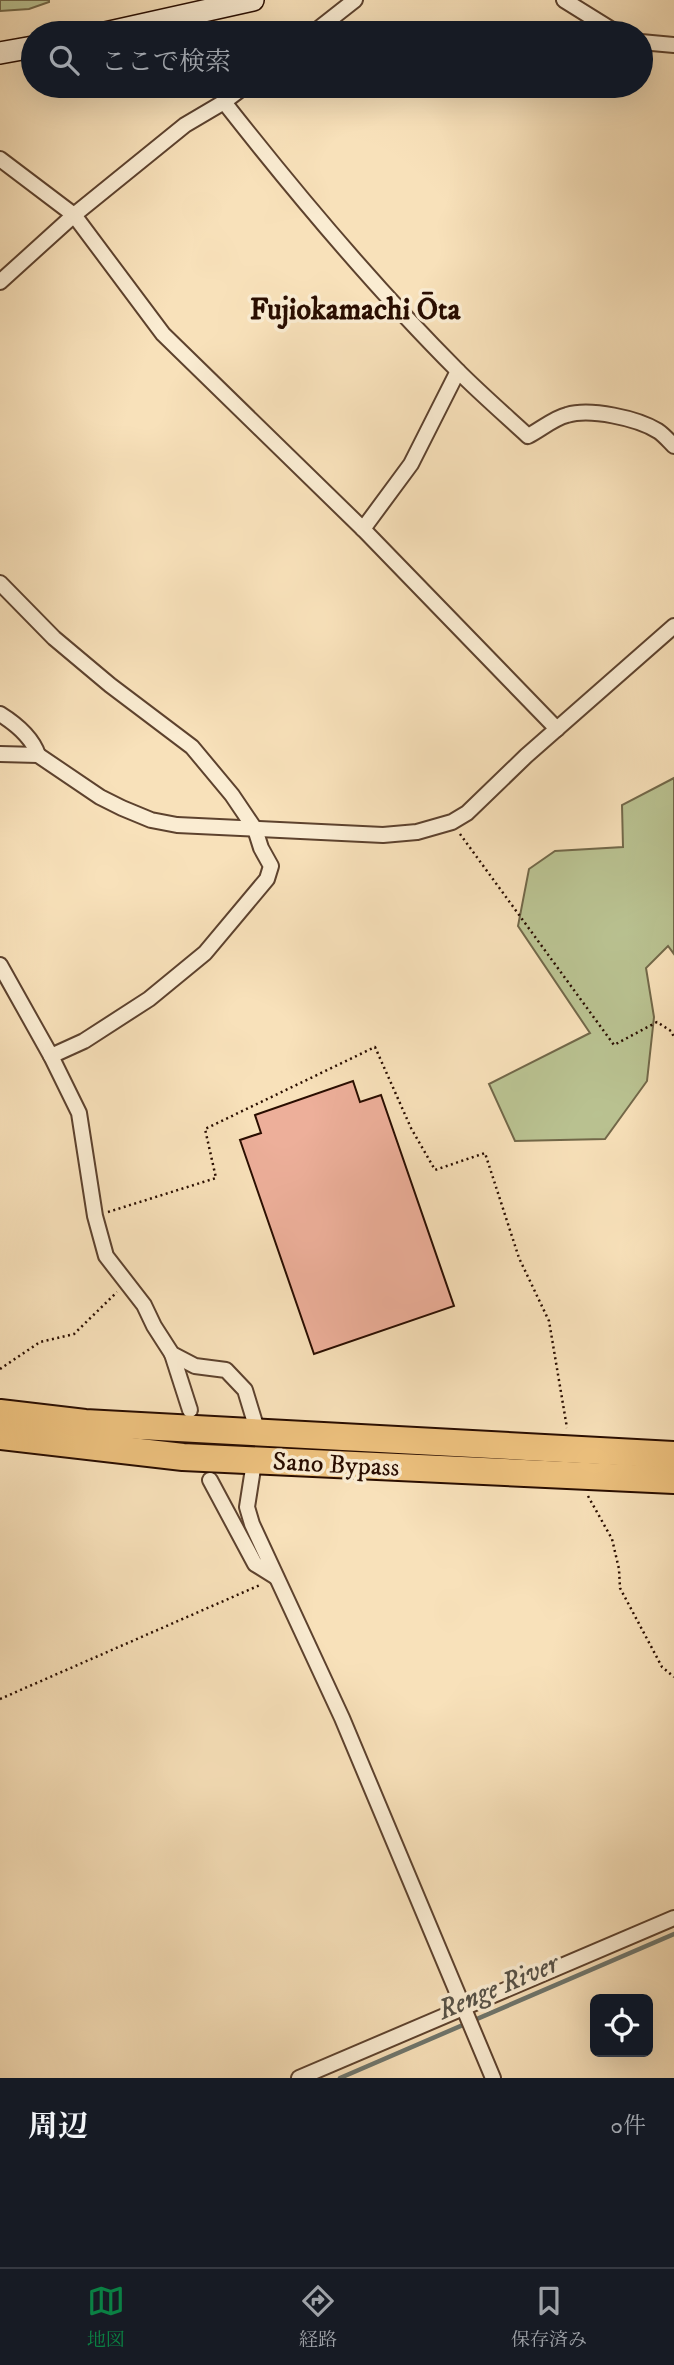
<!DOCTYPE html>
<html lang="ja">
<meta charset="utf-8">
<style>
:root{--surface:#171b24;--page:#20242c;--text:#f1f3f6;--muted:#9ea1a6;--line:#363941;--accent:#0b8043}
body{margin:0;font-family:"IM FELL DW Pica","Noto Serif JP",serif;background:var(--page);color:var(--text)}
.controls{position:absolute;right:21px;bottom:21px;display:grid;overflow:hidden;border-radius:10px;box-shadow:0 7px 28px #0002}
.controls button{width:63px;height:63px;display:grid;place-items:center;padding:0;border:0;border-bottom:2px solid var(--line);background:var(--surface);color:var(--text);font:35px sans-serif}
.list{margin:0;padding:0;list-style:none}
h2{display:flex;justify-content:space-between;align-items:center;height:91px;margin:0;padding:0 28px;font-size:30px}
h2 small{font-size:23px;font-weight:400;color:var(--muted)}
.icon{flex:none;width:38px;height:38px;fill:none;stroke:currentColor;stroke-width:2;stroke-linecap:round;stroke-linejoin:round}
.map{position:relative;flex:none;width:674px;height:2078px;overflow:hidden}
.search{position:absolute;background:var(--surface);box-shadow:0 7px 28px #0002;left:21px;right:21px;top:21px;height:77px;display:flex;align-items:center;gap:18px;box-sizing:border-box;padding:0 24px;border-radius:38px;color:var(--muted);font-size:26px}
.sheet{height:189px;background:var(--surface)}
nav{display:flex;justify-content:space-around;align-items:center;box-sizing:border-box;height:98px;border-top:2px solid var(--line);background:var(--surface);font-size:19px;color:var(--muted)}
nav a{display:grid;justify-items:center;gap:4px}
nav .on{color:var(--accent)}
.map>svg:first-child{display:block}
.green{fill:#bac392;stroke:#726849;stroke-width:2}
.lines{fill:none;stroke-linecap:round;stroke-linejoin:round}
.stream{stroke:#6f766d;stroke-width:4.5}
.building{fill:#edaf9a;stroke:#290d00;stroke-width:2}
.street-casing{stroke:#5d422e;stroke-width:18}
.secondary-casing{stroke:#290d00;stroke-width:24}
.highway-casing{stroke:#290d00;stroke-width:30}
.path{stroke:#290d00;stroke-width:2.5;stroke-dasharray:2 3.5;stroke-linecap:butt}
.street{stroke:#faecd2;stroke-width:14}
.secondary{stroke:#faecd2;stroke-width:21}
.highway{stroke:#ecc07d;stroke-width:26}
.labels{text-anchor:middle;dominant-baseline:central;stroke-width:7;stroke-linejoin:round;paint-order:stroke}
.street-label{font-size:26px;fill:#290d00;stroke:#faecd2}
.water-label{font-size:28px;font-style:italic;fill:#585348;stroke:#faecd2}
.quarter-label{font-size:30px;font-weight:bold;fill:#290d00;stroke:#faecd2}
</style>
<div class="map">
<svg width="674" height="2078" viewBox="0 0 674 2078">
<rect width="100%" height="100%" fill="#f8e1ba"/>
<filter id="stains"><feTurbulence type="fractalNoise" baseFrequency=".00286" numOctaves="4"/><feColorMatrix values="0 0 0 0 .2 0 0 0 0 .09 0 0 0 0 .02 0 0 0 .5 -.17"/></filter>
<radialGradient id="worn" r=".72"><stop offset=".6" stop-color="#630" stop-opacity="0"/><stop offset="1" stop-color="#630" stop-opacity=".3"/></radialGradient>
<g class="green">
<path d="M0,0h49v2l-20,7 -29,2z"/>
<path d="M674,778v176l-6,-8 -22,22 8,49 -7,64 -42,58 -90,2 -26,-57 101,-51 -72,-107 11,-57 26,-18 68,-4 -1,-42z"/>
</g>
<g class="lines">
<path class="stream" d="M340,2078l334,-144"/>
</g>
<path class="building" d="M353,1081l7,21 21,-7 73,211 -140,48 -74,-214 21,-7 -6,-18z"/>
<g class="lines">
<defs>
<g id="street">
<path d="M564,0l53,33"/>
<path d="M313,33l42,-33"/>
<path d="M641,42l33,3"/>
<path d="M224,102c73,93 150,185 234,269 22,22 46,43 70,65 12,-6 26,-18 39,-21 23,-7 70,3 91,16 6,4 11,10 16,15"/>
<path d="M0,159l74,56 89,119 200,195 194,200"/>
<path d="M0,282l74,-67 111,-90 39,-23 21,-16"/>
<path d="M363,529l48,-65 47,-93"/>
<path d="M0,583l54,55 56,47 82,62 40,48 23,34 6,19 10,18 -4,13 -62,74 -56,46 -65,42 -33,15"/>
<path d="M0,714c16,10 32,23 38,41"/>
<path d="M0,754l38,1 62,42 22,11 29,12 26,5 206,10 34,-3 35,-10 15,-9 59,-57 148,-130"/>
<path d="M0,965l51,91 28,57 16,103 11,40 38,49 10,21 18,28 23,12 31,4 19,20 14,46"/>
<path d="M172,1354l18,56"/>
<path d="M255,1456l-8,51 5,17 90,194 151,360"/>
<path d="M210,1480l45,84 21,13"/>
<path d="M299,2078l375,-160"/>
</g>
<g id="secondary">
<path d="M105,33l148,-33"/>
<path d="M0,53l33,-6"/>
</g>
<g id="highway">
<path d="M0,1413l85,10 589,32"/>
<path d="M0,1436l183,21 491,23"/>
</g>
</defs>
<use href="#street" class="street-casing"/>
<use href="#secondary" class="secondary-casing"/>
<use href="#highway" class="highway-casing"/>
<g class="path">
<path d="M460,834l154,211 43,-23 14,9 3,6"/>
<path d="M108,1212l108,-34 -11,-49 170,-82 36,81 24,42 50,-17 34,105 30,63 18,107"/>
<path d="M0,1369l40,-27 34,-8 43,-42"/>
<path d="M588,1496l24,43 7,30 1,19 42,79 12,10"/>
<path d="M0,1699l260,-114"/>
</g>
<use href="#street" class="street"/>
<use href="#secondary" class="secondary"/>
<use href="#highway" class="highway"/>
</g>
<g class="labels">
<g class="street-label">
<text transform="translate(336 1465) rotate(3)">Sano Bypass</text>
</g>
<g class="water-label">
<text transform="translate(498 1987) rotate(-23)">Renge River</text>
</g>
<g class="quarter-label">
<text x="355" y="310">Fujiokamachi Ōta</text>
</g>
</g>
<rect width="100%" height="100%" filter="url(#stains)"/>
<rect width="100%" height="100%" fill="url(#worn)"/>
</svg>
<div class="controls">
<button><svg class="icon" aria-label="locate" viewBox="0 0 24 24"><circle cx="12" cy="12" r="6"/><path d="M12 2v4M12 18v4M2 12h4M18 12h4"/></svg></button>
</div>
<div class="search"><svg class="icon" aria-label="search" viewBox="0 0 24 24"><circle cx="10" cy="10" r="6"/><path d="M15 15l6 6"/></svg>ここで検索</div>
</div>
<section class="sheet">
<h2>周辺<small>0件</small></h2>
<ul class="list">
</ul>
</section>
<nav>
<a class="on"><svg class="icon" aria-label="map" viewBox="0 0 24 24"><path d="M3 6l6-2 6 2 6-2v14l-6 2-6-2-6 2zM9 4v14M15 6v14"/></svg>地図</a>
<a><svg class="icon" aria-label="directions" viewBox="0 0 24 24"><path d="M12 3l9 9-9 9-9-9zM9 14v-3h6M13 9l2 2-2 2"/></svg>経路</a>
<a><svg class="icon" aria-label="saved" viewBox="0 0 24 24"><path d="M7 4h10v16l-5-4-5 4z"/></svg>保存済み</a>
</nav>
